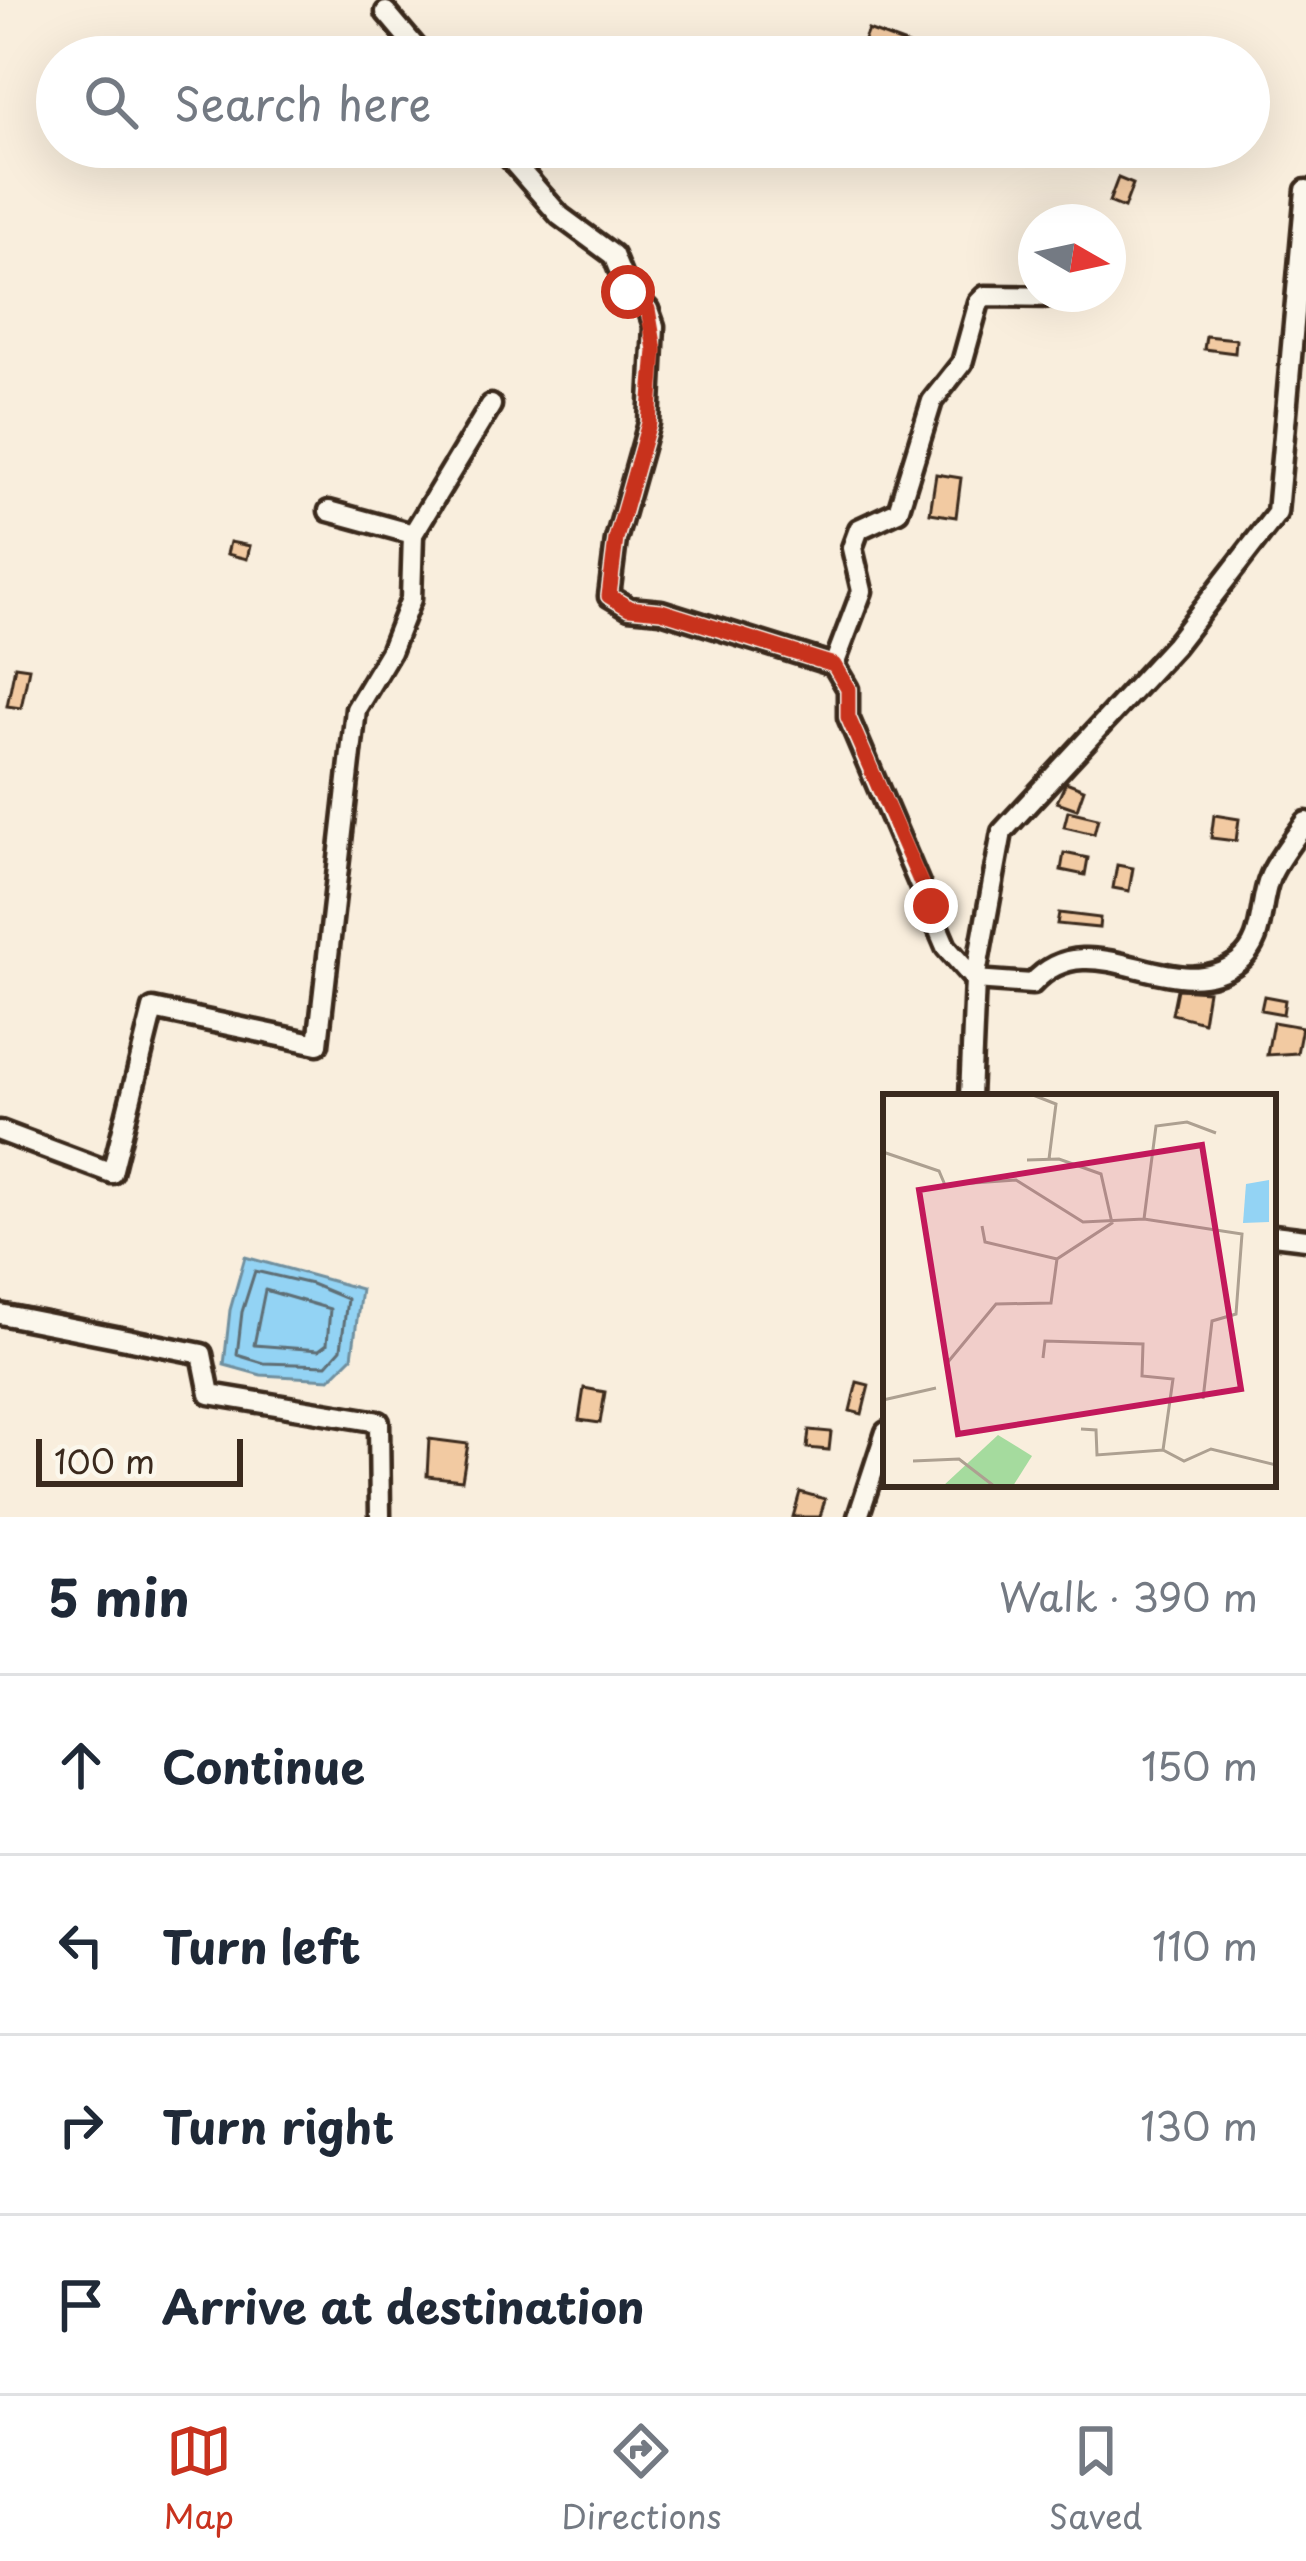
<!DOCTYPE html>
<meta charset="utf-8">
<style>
:root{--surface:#fff;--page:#f6f6f7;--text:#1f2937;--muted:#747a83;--line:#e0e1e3;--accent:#c8321e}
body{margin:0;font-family:"Playpen Sans",sans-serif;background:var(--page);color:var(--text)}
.compass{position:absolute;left:1018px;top:204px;width:108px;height:108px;border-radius:50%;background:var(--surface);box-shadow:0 12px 48px #0002;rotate:99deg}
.scale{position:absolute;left:36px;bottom:30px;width:207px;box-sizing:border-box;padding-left:12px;border:6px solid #3b2a1e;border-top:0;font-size:33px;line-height:42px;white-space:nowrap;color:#3b2a1e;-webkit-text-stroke:9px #fbf7ec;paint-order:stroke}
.stop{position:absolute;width:36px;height:36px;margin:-27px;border:9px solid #c8321e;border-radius:50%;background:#fff}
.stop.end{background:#c8321e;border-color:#fff;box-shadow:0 3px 12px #0008}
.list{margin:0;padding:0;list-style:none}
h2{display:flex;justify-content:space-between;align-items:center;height:156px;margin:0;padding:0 48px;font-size:51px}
h2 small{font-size:39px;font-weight:400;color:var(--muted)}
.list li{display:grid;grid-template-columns:78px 1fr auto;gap:36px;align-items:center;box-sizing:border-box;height:180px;padding:0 48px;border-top:3px solid var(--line)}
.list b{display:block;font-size:45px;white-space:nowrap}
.list em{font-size:39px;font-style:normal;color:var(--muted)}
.icon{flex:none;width:66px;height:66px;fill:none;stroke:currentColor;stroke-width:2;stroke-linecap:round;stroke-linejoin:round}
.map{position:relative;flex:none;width:1306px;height:1517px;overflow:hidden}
.search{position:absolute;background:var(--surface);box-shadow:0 12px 48px #0002;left:36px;right:36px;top:36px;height:132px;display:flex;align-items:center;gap:30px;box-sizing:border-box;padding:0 42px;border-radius:66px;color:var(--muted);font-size:45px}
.sheet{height:876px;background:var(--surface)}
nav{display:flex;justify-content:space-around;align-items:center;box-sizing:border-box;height:168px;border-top:3px solid var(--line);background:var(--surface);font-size:33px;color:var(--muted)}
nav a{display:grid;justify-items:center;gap:6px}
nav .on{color:var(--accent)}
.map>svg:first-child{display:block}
.water{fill:#93d3f4;stroke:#708f9e;stroke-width:3}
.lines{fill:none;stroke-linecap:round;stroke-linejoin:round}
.shore{stroke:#5e6e74;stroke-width:3}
.building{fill:#f2caa2;stroke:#3b2a1e;stroke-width:3}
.minor-casing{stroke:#3b2a1e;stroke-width:27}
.minor{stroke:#fbf7ec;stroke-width:18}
.route{stroke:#c8321e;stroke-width:15}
.inset-road{fill:none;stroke:#ada091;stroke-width:3}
.view{fill:#c2185b;fill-opacity:0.15;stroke:#c2185b;stroke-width:6}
.inset-edge{fill:none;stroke:#3b2a1e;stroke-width:6}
</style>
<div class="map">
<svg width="1306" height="1517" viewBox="0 0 1306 1517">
<rect width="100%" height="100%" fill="#f9eedd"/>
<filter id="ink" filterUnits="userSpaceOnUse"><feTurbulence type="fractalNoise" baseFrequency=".00833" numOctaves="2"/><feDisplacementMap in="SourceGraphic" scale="24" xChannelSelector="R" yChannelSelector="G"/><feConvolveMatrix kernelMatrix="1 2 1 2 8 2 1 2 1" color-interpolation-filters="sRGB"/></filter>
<g filter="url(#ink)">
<path class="water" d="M245,1257l116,32 -9,68 -22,22 -69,-4 -37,-10 6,-55z"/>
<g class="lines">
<g class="shore">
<path d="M255,1271l56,13 36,15 -6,50 -14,16 -64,-2 -26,-8 5,-43z"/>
<path d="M265,1290l65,19 -3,35 -8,6 -65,-5z"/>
</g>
</g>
<g class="building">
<path d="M868,30l46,17 -3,10 -49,-12z"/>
<path d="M1067,147h41l-3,13 -39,-8z"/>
<path d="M1118,178l15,6 -9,24 -15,-6z"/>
<path d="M1206,336l30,3 -1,14 -31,-4z"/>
<path d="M936,474l25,4 -5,39 -26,-4z"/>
<path d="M230,542l20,4 -3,13 -20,-5z"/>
<path d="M15,666l14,2 -8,40 -14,-2z"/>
<path d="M1066,782l18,7 -7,20 -20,-7z"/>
<path d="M1068,811l30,7 -4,16 -30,-7z"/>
<path d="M1214,815l25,4 -3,22 -25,-3z"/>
<path d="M1064,853l24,5 -3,17 -24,-5z"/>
<path d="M1117,865l16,3 -4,23 -16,-3z"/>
<path d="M1059,913l41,5 -1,10 -42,-4z"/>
<path d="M1177,989l31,2 -5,31 -31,-8z"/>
<path d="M1264,996l21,4 -2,14 -22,-4z"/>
<path d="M1273,1022l29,5 -5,26 -30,2z"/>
<path d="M857,1382l12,3 -7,29 -12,-3z"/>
<path d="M584,1388l21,4 -5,31 -21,-3z"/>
<path d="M809,1430l22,2 -2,18 -22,-2z"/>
<path d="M429,1439l39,5 -6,36 -35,-4z"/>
<path d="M800,1492l25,7 -5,18h-27z"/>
</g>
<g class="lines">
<defs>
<g id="minor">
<path d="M386,12l38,45"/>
<path d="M500,147l60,69 53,39 15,37 20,17 6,17 -5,97 -33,117 -7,56 20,12 32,3 173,54 14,24v28l98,230 29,33 57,4c60,-67 139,27 206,-22 28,-21 20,-57 32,-85 8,-19 24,-38 36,-55"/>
<path d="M413,534l78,-129"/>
<path d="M834,665l28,-74 -10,-43 7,-19 39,-18 34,-110 30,-38 17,-61 6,-6 81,1"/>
<path d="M970,1097l5,-117 27,-148 173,-187 102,-132 29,-323"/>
<path d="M0,1131l112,42 41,-164 165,35 38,-335 34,-57 21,-53 2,-65 -84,-23"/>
<path d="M1273,1235l33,4"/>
<path d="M0,1314l202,40 8,40 169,28 1,95"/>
<path d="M858,1517l28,-85"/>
</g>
</defs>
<use href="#minor" class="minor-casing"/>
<use href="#minor" class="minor"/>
</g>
</g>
<g class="lines" filter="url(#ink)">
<path class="route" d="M628,292l20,17 7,41 -6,73 -33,116 -7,57 20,12 32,3 173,54 14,24v28l83,189"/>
</g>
<g transform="translate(883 1094)">
<rect width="393" height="393" fill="#f9eedd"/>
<path d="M115,341l34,21 -19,30h-70z" fill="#a5db9e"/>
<path d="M386,86v42l-26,1 3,-39z" fill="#93d3f4"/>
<path class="inset-road" d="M150,1l23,9 -7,55M0,58l56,19 6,14 71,-5 67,42 61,-3 98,15 -6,80 -24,7 -9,78M261,125l12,-93 31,-4 29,11M99,132l3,16 72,17M160,264l2,-17 98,3 -1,32 31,3 -10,71M65,268l48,-58 55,-1 6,-44 55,-36 -11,-49 -42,-15 -32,1M0,306l53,-12M198,335l15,1 1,25 66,-5 21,11 27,-12 65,16M30,367l46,-2 35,27M140,392h38"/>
<path class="view" d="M319,51l39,244 -283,45 -39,-244z"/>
<rect width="393" height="393" class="inset-edge"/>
</g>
</svg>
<svg class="compass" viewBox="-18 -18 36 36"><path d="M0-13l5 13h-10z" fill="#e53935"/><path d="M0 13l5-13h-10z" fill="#747a83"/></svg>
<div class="scale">100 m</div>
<div class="stop" style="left:628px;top:292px"></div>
<div class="stop end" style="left:931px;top:906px"></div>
<div class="search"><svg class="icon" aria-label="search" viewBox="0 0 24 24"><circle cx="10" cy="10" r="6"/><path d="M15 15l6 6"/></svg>Search here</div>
</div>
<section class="sheet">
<h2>5 min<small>Walk · 390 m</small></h2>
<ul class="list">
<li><svg class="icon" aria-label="ahead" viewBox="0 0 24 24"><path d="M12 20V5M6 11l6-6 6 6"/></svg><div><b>Continue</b></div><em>150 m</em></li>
<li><svg class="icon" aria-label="left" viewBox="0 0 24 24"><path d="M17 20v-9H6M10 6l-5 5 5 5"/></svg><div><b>Turn left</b></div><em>110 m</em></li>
<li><svg class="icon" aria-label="right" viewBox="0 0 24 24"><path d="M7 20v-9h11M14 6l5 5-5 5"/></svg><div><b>Turn right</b></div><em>130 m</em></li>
<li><svg class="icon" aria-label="arrive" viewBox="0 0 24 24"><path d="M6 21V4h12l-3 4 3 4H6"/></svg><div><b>Arrive at destination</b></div></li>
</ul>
</section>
<nav>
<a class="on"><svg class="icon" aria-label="map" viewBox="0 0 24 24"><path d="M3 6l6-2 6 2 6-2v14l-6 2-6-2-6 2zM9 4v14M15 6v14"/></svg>Map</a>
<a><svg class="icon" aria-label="directions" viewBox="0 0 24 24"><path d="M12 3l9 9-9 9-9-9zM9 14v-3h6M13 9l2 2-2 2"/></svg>Directions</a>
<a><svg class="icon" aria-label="saved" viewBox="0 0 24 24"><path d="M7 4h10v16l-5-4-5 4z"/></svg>Saved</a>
</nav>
